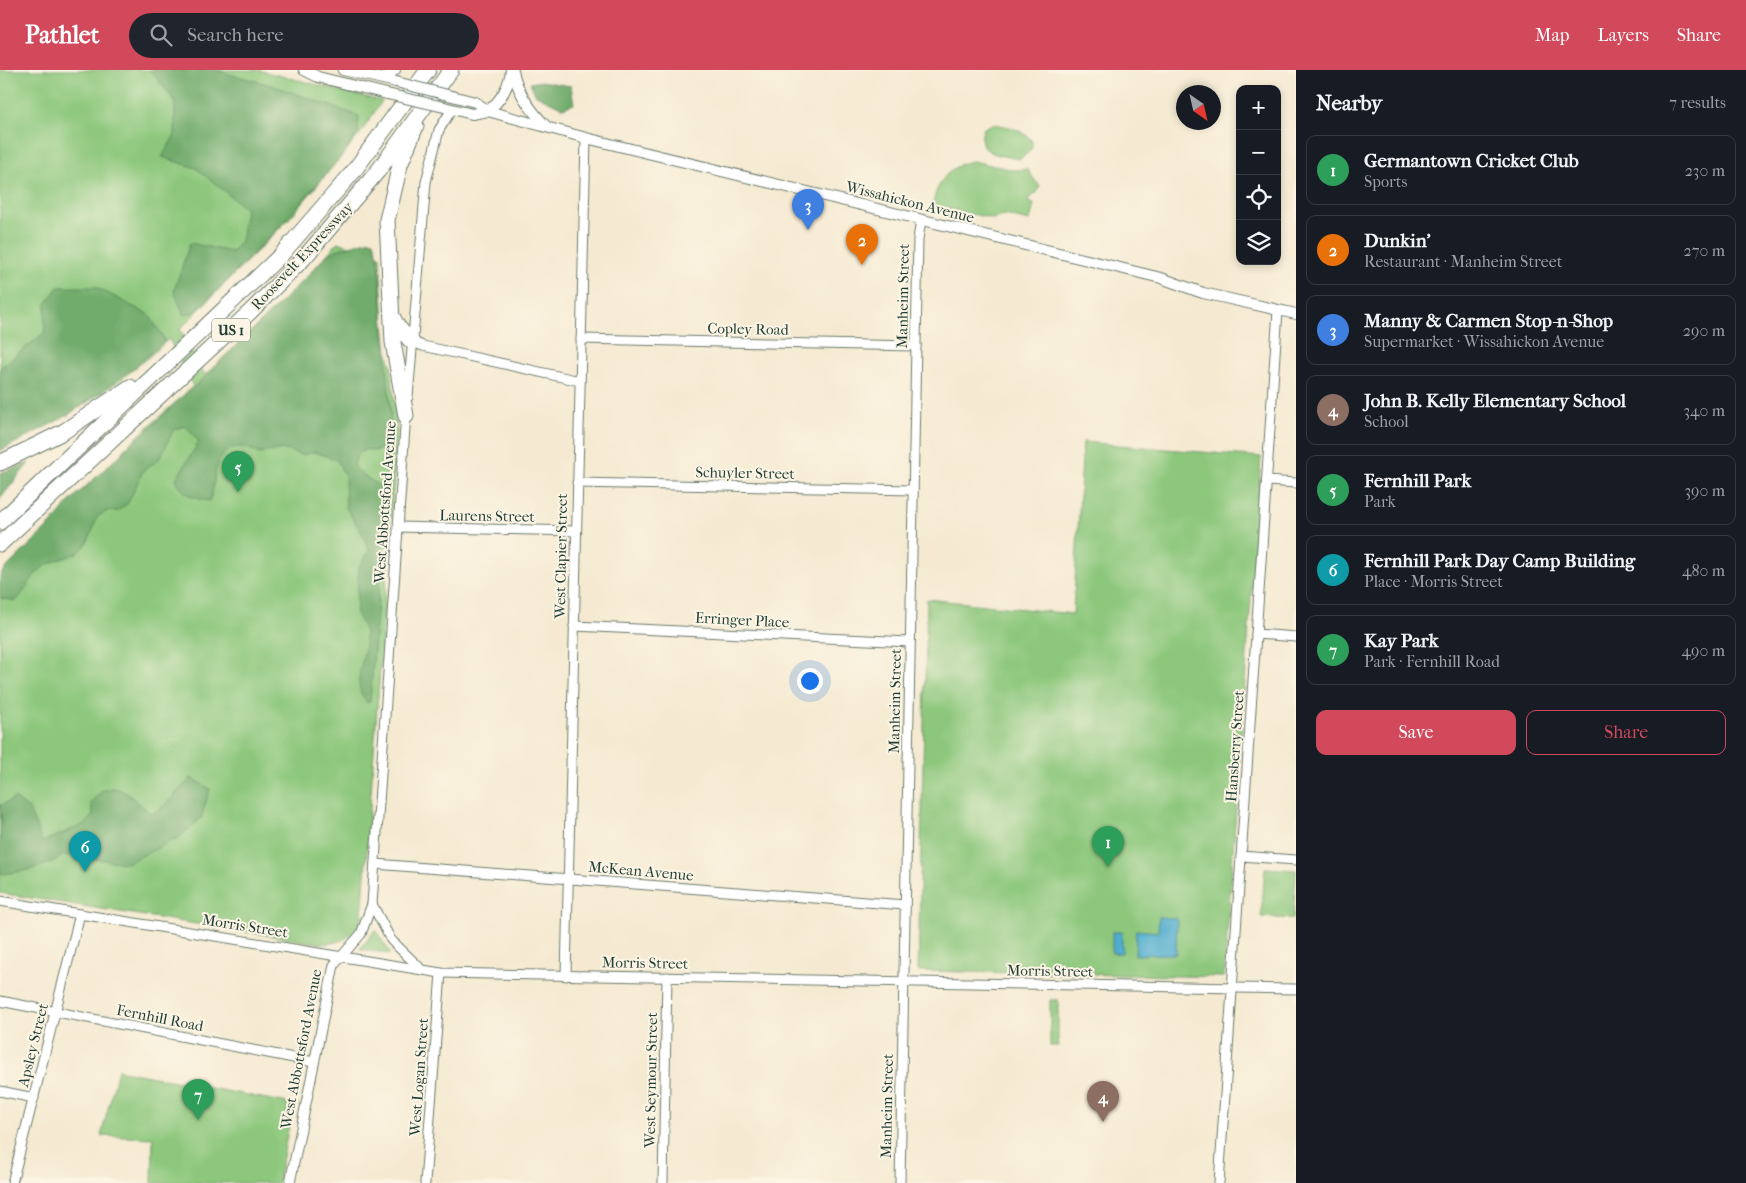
<!DOCTYPE html>
<meta charset="utf-8">
<style>
:root{--surface:#171b24;--page:#20242c;--text:#f1f3f6;--muted:#9ea1a6;--line:#363941;--accent:#d1495b}
body{margin:0;font-family:"IM FELL French Canon",serif;background:var(--page);color:var(--text)}
.controls{position:absolute;right:15px;top:15px;display:grid;overflow:hidden;border-radius:10px;box-shadow:0 2px 8px #0003}
.controls button{width:45px;height:45px;display:grid;place-items:center;padding:0;border:0;border-bottom:1px solid var(--line);background:var(--surface);color:var(--text);font:25px sans-serif}
.compass{position:absolute;left:1176px;top:15px;width:45px;height:45px;border-radius:50%;background:var(--surface);box-shadow:0 2px 8px #0003;rotate:146deg}
.you{position:absolute;left:809px;top:610px;width:18px;height:18px;margin:-12px;border:4px solid #fff;border-radius:50%;background:#1a73e8;box-shadow:0 0 0 8px #1a73e833}
.badge{display:grid;place-items:center;width:32px;height:32px;border-radius:50%;background:var(--accent);color:#fff;font-size:16px;font-weight:700}
.pin{position:absolute;translate:-50% -41px;filter:drop-shadow(0 1px 2px #0008)}
.pin::after{content:'';position:absolute;top:26px;width:18px;height:15px;background:inherit;clip-path:polygon(0 0,100% 0,50% 100%)}
.list{margin:0;padding:0;list-style:none}
h2{display:flex;justify-content:space-between;align-items:center;height:65px;margin:0;padding:0 20px;font-size:21px}
h2 small{font-size:16px;font-weight:400;color:var(--muted)}
.list li{display:grid;grid-template-columns:32px 1fr auto;gap:15px;align-items:center;box-sizing:border-box;height:70px;margin:0 10px 10px;padding:0 10px;border:1px solid var(--line);border-radius:10px}
.list b{display:block;font-size:19px;white-space:nowrap}
.list p{margin:0;font-size:16px;white-space:nowrap;color:var(--muted)}
.list em{font-size:16px;font-style:normal;color:var(--muted)}
.actions{display:flex;gap:10px;padding:15px 20px}
.actions a{flex:1;padding:11px 0;border:1px solid var(--accent);border-radius:10px;text-align:center;font-size:18px;color:var(--accent)}
.actions .main{background:var(--accent);color:#fff}
.icon{flex:none;width:28px;height:28px;fill:none;stroke:currentColor;stroke-width:2;stroke-linecap:round;stroke-linejoin:round}
.map{position:relative;flex:none;width:1296px;height:1113px;overflow:hidden}
header{display:flex;align-items:center;gap:30px;box-sizing:border-box;height:70px;padding:0 25px;background:var(--accent);color:#fff}
header strong{font-size:24px}
nav{display:flex;gap:28px;margin-inline-start:auto;font-size:18px}
.search{width:350px;height:45px;background:var(--page);display:flex;align-items:center;gap:12px;box-sizing:border-box;padding:0 18px;border-radius:28px;color:var(--muted);font-size:19px}
main{display:flex}
aside{flex:1;background:var(--surface)}
.map>svg:first-child{display:block}
.green{fill:#8cc77c;stroke:#568258}
.forest{fill:#71ac6c;stroke:#487450}
.water{fill:#51adcf;stroke:#387582}
.lines{fill:none;stroke-linecap:round;stroke-linejoin:round}
.minor-casing{stroke:#6a7a6b;stroke-width:11}
.tertiary-casing{stroke:#6a7a6b;stroke-width:12}
.motorway-casing{stroke:#6a7a6b;stroke-width:17}
.minor{stroke:#fff;stroke-width:9}
.tertiary{stroke:#fff;stroke-width:10}
.motorway{stroke:#fff;stroke-width:15}
.tertiary-bridge-casing{stroke:#6a7a6b;stroke-width:12;stroke-linecap:butt}
.tertiary-bridge{stroke:#fff;stroke-width:10}
.labels{text-anchor:middle;dominant-baseline:central;stroke-width:4;stroke-linejoin:round;paint-order:stroke}
.shield{fill:#fcf5e5;stroke:#617469;stroke-width:1}
.shield-label{font-size:14px;font-weight:bold;fill:#1f3d34}
.street-label{font-size:15px;fill:#1f3d34;stroke:#fcf5e5}
</style>
<header>
<strong>Pathlet</strong>
<div class="search"><svg class="icon" aria-label="search" viewBox="0 0 24 24"><circle cx="10" cy="10" r="6"/><path d="M15 15l6 6"/></svg>Search here</div>
<nav><a>Map</a><a>Layers</a><a>Share</a></nav>
</header>
<main>
<div class="map">
<svg width="1296" height="1113" viewBox="0 0 1296 1113">
<rect width="100%" height="100%" fill="#fcf5e5"/>
<filter id="ink" filterUnits="userSpaceOnUse"><feTurbulence type="fractalNoise" baseFrequency=".02" numOctaves="2"/><feDisplacementMap in="SourceGraphic" scale="10" xChannelSelector="R" yChannelSelector="G"/><feConvolveMatrix kernelMatrix="1 2 1 2 8 2 1 2 1" color-interpolation-filters="sRGB"/></filter>
<filter id="wash" filterUnits="userSpaceOnUse"><feTurbulence type="fractalNoise" baseFrequency=".0096" numOctaves="4" result="noise"/><feDisplacementMap in="SourceGraphic" scale="20" xChannelSelector="R" yChannelSelector="G"/><feGaussianBlur stdDeviation="1.12" result="paint"/><feColorMatrix in="noise" values="0 0 0 0 0 0 0 0 0 0 0 0 0 0 0 0 0 1.4 0 .05"/><feComposite in="paint" operator="in"/></filter>
<g filter="url(#wash)">
<rect width="100%" height="100%" fill="#f5ead1"/>
<g class="green">
<path d="M0,0h258l124,31 -22,33 -70,84 -110,111 25,46 96,-92 37,-41 42,14 4,69 3,26 4,14 6,67 -35,485c-5,19 -21,26 -39,27l-323,-51v-312l120,-125 4,-7 69,-63 -24,-47c-31,28 -65,56 -102,75 -21,11 -45,20 -67,29z"/>
<path d="M992,54c19,1 62,16 27,35 -19,-4 -46,-5 -35,-31z"/>
<path d="M973,91l40,9 14,-1 9,13 4,3 -3,8 -8,5 -1,4 6,2 -4,17 -26,-6 -10,4 -61,-14c3,-23 18,-41 40,-44z"/>
<path d="M1083,372l178,15 -37,520 -306,-6 9,-372 146,15z"/>
<path d="M1265,798l31,2 -3,49 -32,-2z"/>
<path d="M375,860l14,21 1,3 -30,-5z"/>
<rect x="1050" y="930" width="8" height="46"/>
<path d="M118,1000l175,34 -15,79h-126l1,-45 -52,-2z"/>
</g>
<g class="forest">
<path d="M150,0h64l57,15 88,31 -1,17 -15,22 -69,78 -79,79 -11,3 -10,-24 16,-48 42,9 9,-11 5,-32 -50,-41 -34,-11 13,-22v-34z"/>
<path d="M541,11l30,5 3,18 -11,4 -27,-13 -6,-12z"/>
<path d="M370,170l4,1 4,14 13,160 -3,33 -14,3 -8,-2 -9,6 -3,10c9,13 20,15 30,25l-2,61 -12,151 -3,1c-18,-23 0,-41 -2,-67 0,-9 -5,-14 -8,-21 -1,-3 1,-44 2,-47 2,-6 7,-11 10,-17l-5,-15 -18,-28 -1,-32 -8,-16 -22,-8 -13,3 -20,-6 -23,5c-16,-11 -34,-10 -42,12 -4,12 -2,24 -8,35 -17,-3 -26,-6 -33,-22l23,-37 -13,-16 -12,3 -14,29 -17,13 -15,32 -10,8h-10l-10,5c-5,11 -8,27 -18,35 -11,8 -30,8 -41,20 -10,9 -14,21 -23,30l-16,-3v-22l3,-5 49,-48 18,-22 148,-136 110,-110 8,-5z"/>
<path d="M58,217h38l53,28 16,25 -28,25 -69,50 -68,36v-83l44,-35 2,-29z"/>
<path d="M29,393l-29,36v1v-27z"/>
<path d="M191,708l19,11 -9,29 -21,19 -53,26 -63,-8c-19,13 -41,17 -64,19v-47l2,-4 -2,-17 15,-8 14,11 13,33 43,-18 8,-9 -2,-12c23,-32 39,-5 61,11l10,-6z"/>
</g>
<g class="water">
<path d="M1159,847l18,1 -1,36 -41,1 1,-25 22,2z"/>
<rect x="1112" y="862" width="10" height="21"/>
</g>
</g>
<g filter="url(#ink)">
<g class="lines">
<defs>
<g id="minor">
<path d="M581,269l335,7"/>
<path d="M412,272l11,4 157,35"/>
<path d="M408,327l18,-215 13,-52 13,-21"/>
<path d="M1267,411l29,2"/>
<path d="M577,413l336,7"/>
<path d="M398,457l178,4"/>
<path d="M574,556l336,16"/>
<path d="M1256,564l40,3"/>
<path d="M1241,786l55,4"/>
<path d="M375,794l530,41"/>
<path d="M0,831l441,72 855,16"/>
<path d="M372,834l19,36 28,27"/>
<path d="M566,906l20,-838"/>
<path d="M0,931l314,61"/>
<path d="M0,1021l34,7"/>
<path d="M12,1113l68,-269"/>
<path d="M290,1113l44,-218 27,-31 11,-30 34,-491"/>
<path d="M425,1113l16,-210"/>
<path d="M663,1113l4,-206"/>
<path d="M900,1113l17,-891 1,-53 3,-19"/>
<path d="M1219,1113l59,-873"/>
</g>
<g id="tertiary">
<path d="M304,0l14,7 69,17"/>
<path d="M343,0l53,12"/>
<path d="M513,0c4,23 18,41 34,57"/>
<path d="M383,9l12,-9"/>
<path d="M452,26l23,6 13,9 98,27 575,140 42,15 93,21"/>
<path d="M444,37l28,7 16,-3"/>
<path d="M488,41c13,-11 21,-24 23,-41"/>
</g>
<g id="motorway">
<path d="M392,246l6,11 14,15"/>
<path d="M406,346l-13,-74 -6,-122 13,-55 16,-39"/>
<path d="M0,393l63,-31 67,-45"/>
<path d="M0,452l281,-267 72,-83 75,-102"/>
<path d="M0,474l251,-233 53,-53 74,-87 73,-101"/>
</g>
</defs>
<use href="#minor" class="minor-casing"/>
<use href="#tertiary" class="tertiary-casing"/>
<use href="#motorway" class="motorway-casing"/>
<use href="#minor" class="minor"/>
<use href="#tertiary" class="tertiary"/>
<use href="#motorway" class="motorway"/>
<defs>
<g id="tertiary-bridge">
<path d="M396,12l56,14"/>
<path d="M387,24l57,13"/>
</g>
</defs>
<use href="#tertiary-bridge" class="tertiary-bridge-casing"/>
<use href="#tertiary-bridge" class="tertiary-bridge"/>
</g>
</g>
<g class="labels">
<rect class="shield" x="212" y="248.5" width="38" height="23" rx="4"/>
<g class="shield-label">
<text x="231" y="260">US 1</text>
</g>
<g class="street-label">
<text transform="translate(910 132) rotate(14)">Wissahickon Avenue</text>
<text transform="translate(302 186) rotate(-47)">Roosevelt Expressway</text>
<text transform="translate(903 226) rotate(-89)">Manheim Street</text>
<text transform="translate(748 259) rotate(1)">Copley Road</text>
<text transform="translate(745 403) rotate(1)">Schuyler Street</text>
<text transform="translate(385 432) rotate(-86)">West Abbottsford Avenue</text>
<text transform="translate(487 446) rotate(1)">Laurens Street</text>
<text transform="translate(561 486) rotate(-89)">West Clapier Street</text>
<text transform="translate(742 550) rotate(3)">Erringer Place</text>
<text transform="translate(895 631) rotate(-89)">Manheim Street</text>
<text transform="translate(1235 676) rotate(-86)">Hansberry Street</text>
<text transform="translate(641 801) rotate(5)">McKean Avenue</text>
<text transform="translate(245 856) rotate(9)">Morris Street</text>
<text transform="translate(645 893) rotate(1)">Morris Street</text>
<text transform="translate(1050 901) rotate(1)">Morris Street</text>
<text transform="translate(160 948) rotate(11)">Fernhill Road</text>
<text transform="translate(33 975) rotate(-76)">Apsley Street</text>
<text transform="translate(301 979) rotate(-79)">West Abbottsford Avenue</text>
<text transform="translate(419 1007) rotate(-86)">West Logan Street</text>
<text transform="translate(651 1010) rotate(-89)">West Seymour Street</text>
<text transform="translate(887 1036) rotate(-89)">Manheim Street</text>
</g>
</g>
</svg>
<div class="controls">
<button>+</button>
<button>−</button>
<button><svg class="icon" aria-label="locate" viewBox="0 0 24 24"><circle cx="12" cy="12" r="6"/><path d="M12 2v4M12 18v4M2 12h4M18 12h4"/></svg></button>
<button><svg class="icon" aria-label="layers" viewBox="0 0 24 24"><path d="M12 4l9 5-9 5-9-5zM3 14l9 5 9-5"/></svg></button>
</div>
<svg class="compass" viewBox="-18 -18 36 36"><path d="M0-13l5 13h-10z" fill="#e53935"/><path d="M0 13l5-13h-10z" fill="#9ea1a6"/></svg>
<div class="you"></div>
<div class="pin badge" style="left:1108px;top:797px;background:#2e9e5b">1</div>
<div class="pin badge" style="left:862px;top:195px;background:#e8710a">2</div>
<div class="pin badge" style="left:808px;top:160px;background:#3f7fe0">3</div>
<div class="pin badge" style="left:1103px;top:1052px;background:#8d6e63">4</div>
<div class="pin badge" style="left:238px;top:422px;background:#2e9e5b">5</div>
<div class="pin badge" style="left:85px;top:802px;background:#0f9aa8">6</div>
<div class="pin badge" style="left:198px;top:1050px;background:#2e9e5b">7</div>
</div>
<aside>
<h2>Nearby<small>7 results</small></h2>
<ul class="list">
<li><span class="badge" style="background:#2e9e5b">1</span><div><b>Germantown Cricket Club</b><p>Sports</p></div><em>230 m</em></li>
<li><span class="badge" style="background:#e8710a">2</span><div><b>Dunkin'</b><p>Restaurant · Manheim Street</p></div><em>270 m</em></li>
<li><span class="badge" style="background:#3f7fe0">3</span><div><b>Manny &amp; Carmen Stop-n-Shop</b><p>Supermarket · Wissahickon Avenue</p></div><em>290 m</em></li>
<li><span class="badge" style="background:#8d6e63">4</span><div><b>John B. Kelly Elementary School</b><p>School</p></div><em>340 m</em></li>
<li><span class="badge" style="background:#2e9e5b">5</span><div><b>Fernhill Park</b><p>Park</p></div><em>390 m</em></li>
<li><span class="badge" style="background:#0f9aa8">6</span><div><b>Fernhill Park Day Camp Building</b><p>Place · Morris Street</p></div><em>480 m</em></li>
<li><span class="badge" style="background:#2e9e5b">7</span><div><b>Kay Park</b><p>Park · Fernhill Road</p></div><em>490 m</em></li>
</ul>
<div class="actions"><a class="main">Save</a><a>Share</a></div>
</aside>
</main>
